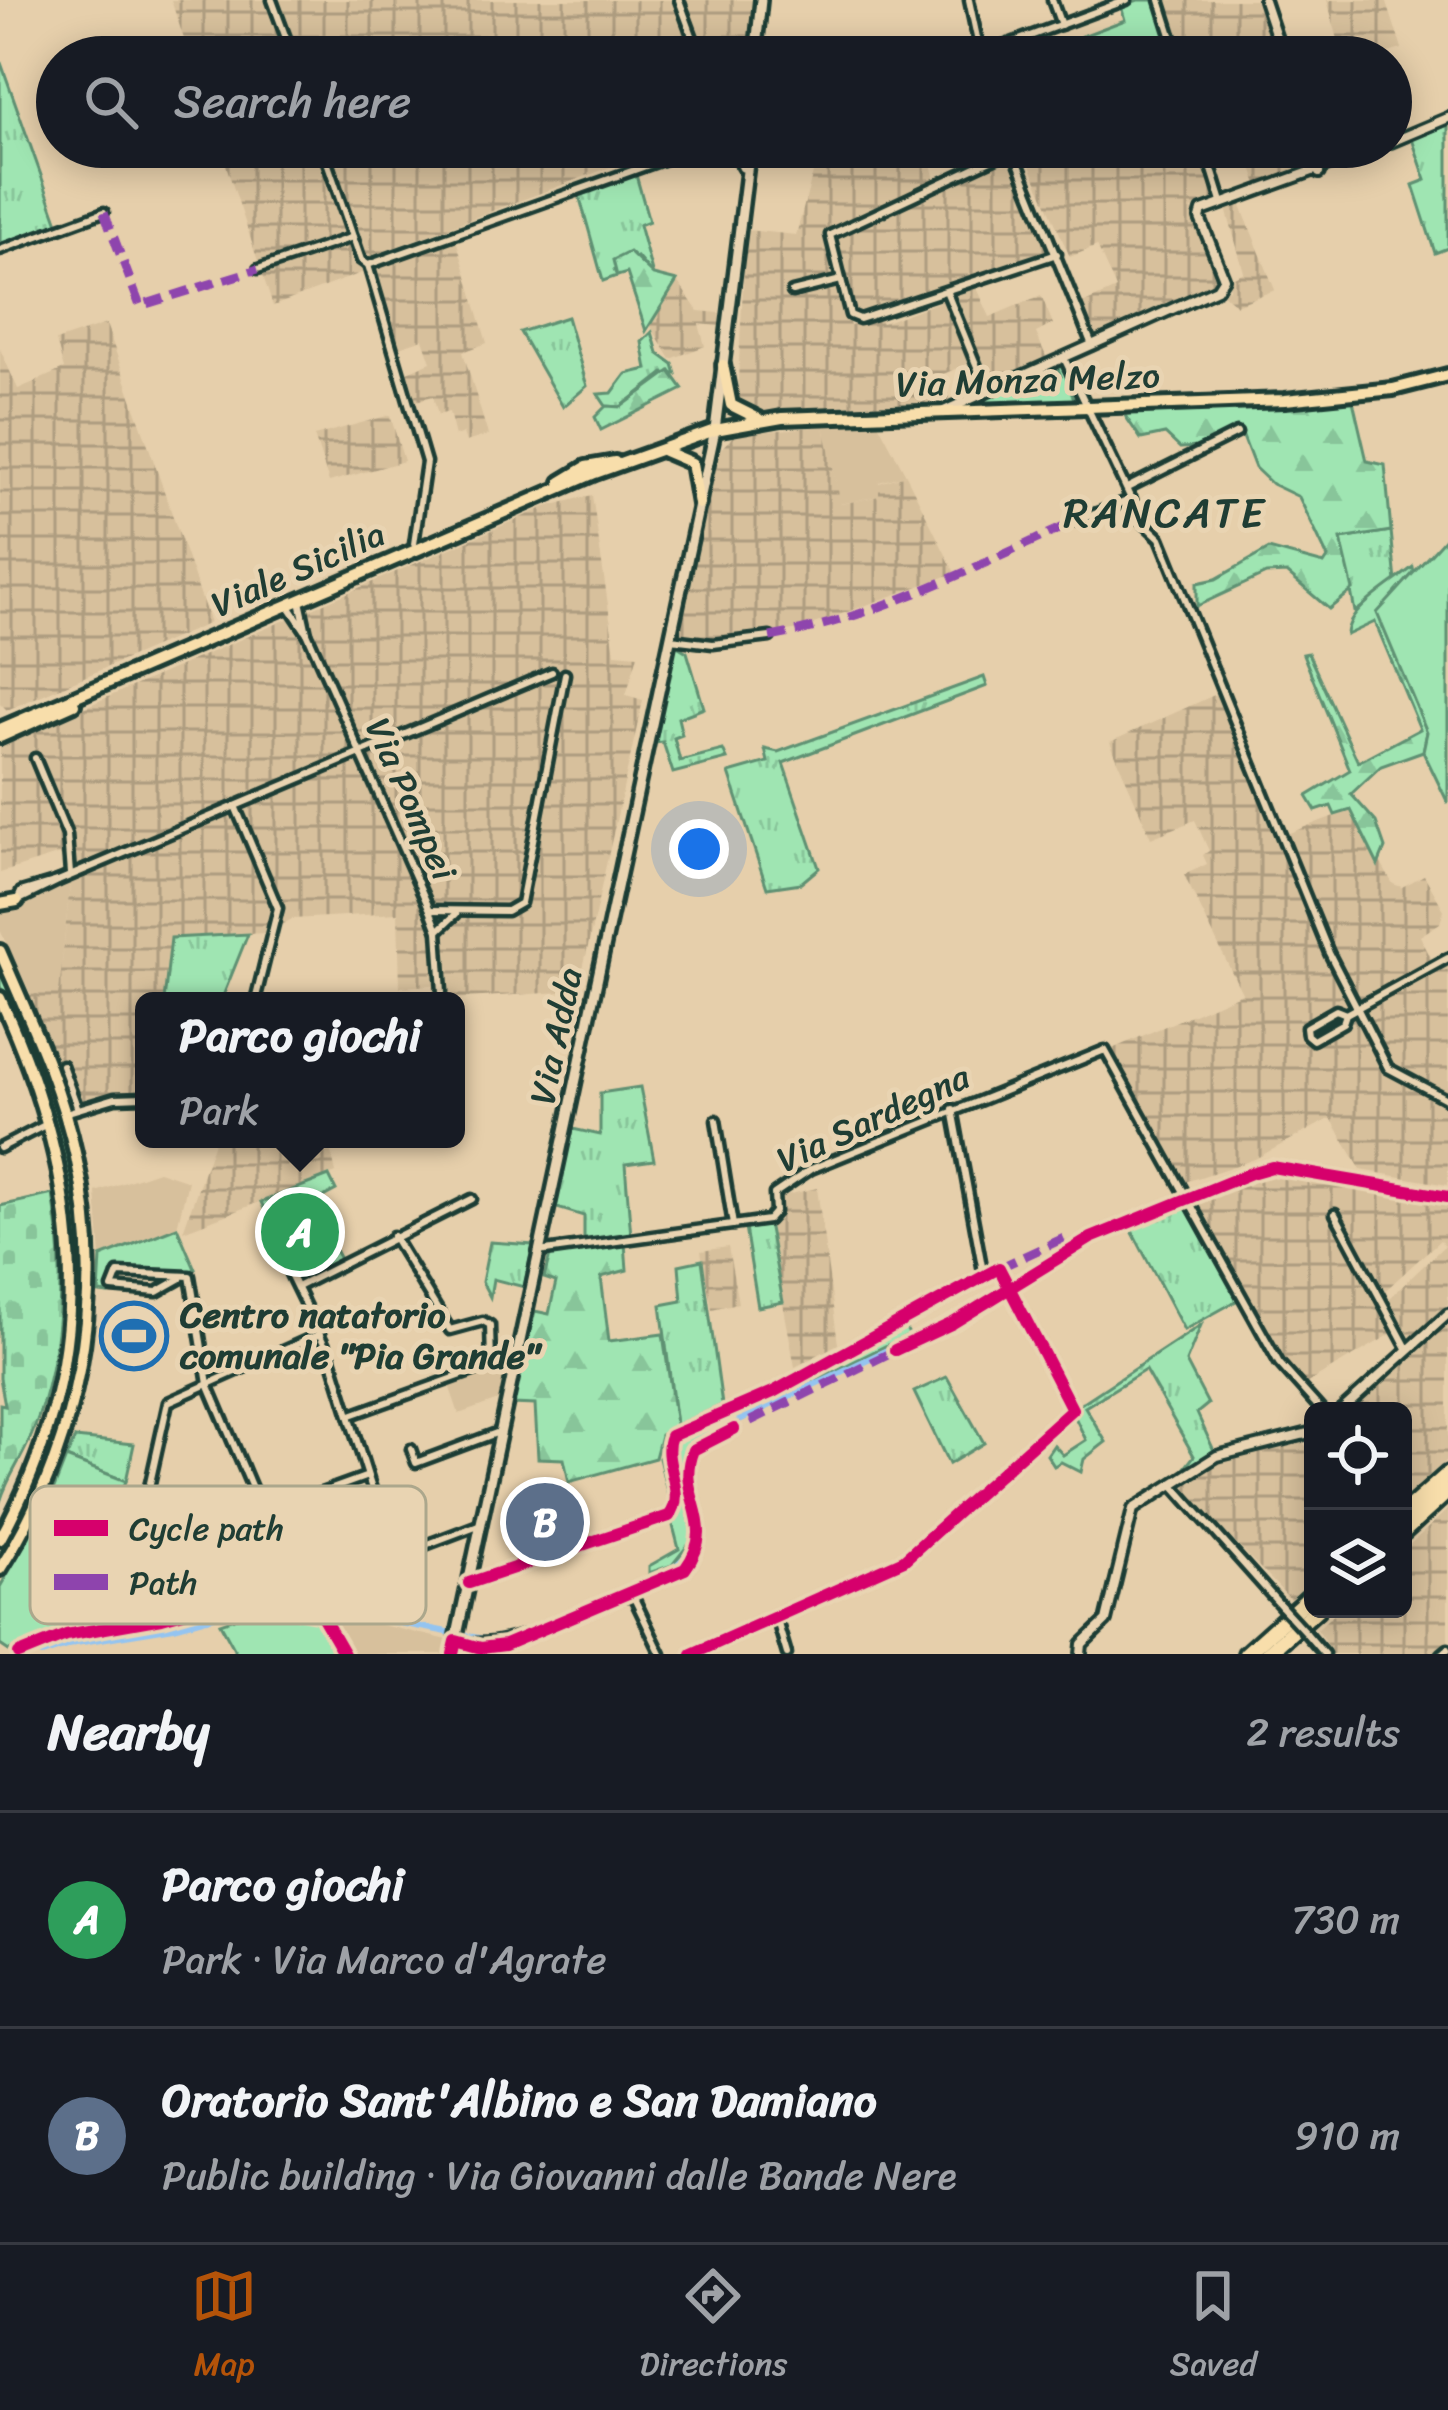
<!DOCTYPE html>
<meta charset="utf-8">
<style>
:root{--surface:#171b24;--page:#20242c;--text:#f1f3f6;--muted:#9ea1a6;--line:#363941;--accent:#b45309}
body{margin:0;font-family:Sriracha,sans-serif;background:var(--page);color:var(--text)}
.controls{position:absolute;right:36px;bottom:36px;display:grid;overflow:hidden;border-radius:18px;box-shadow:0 6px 30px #0003}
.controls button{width:108px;height:108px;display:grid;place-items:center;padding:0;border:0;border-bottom:3px solid var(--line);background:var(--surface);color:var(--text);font:60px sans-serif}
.you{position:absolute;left:699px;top:849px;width:42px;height:42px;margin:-30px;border:9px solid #fff;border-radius:50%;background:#1a73e8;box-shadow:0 0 0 18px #1a73e833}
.badge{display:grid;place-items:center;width:78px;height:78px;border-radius:50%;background:var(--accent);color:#fff;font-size:39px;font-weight:700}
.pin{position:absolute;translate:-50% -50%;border:6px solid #fff;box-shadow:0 3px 12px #0006}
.popup{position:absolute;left:135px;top:992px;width:330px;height:156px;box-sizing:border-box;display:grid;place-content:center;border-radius:18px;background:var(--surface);filter:drop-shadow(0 3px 9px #0005);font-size:39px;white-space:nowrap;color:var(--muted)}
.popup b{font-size:45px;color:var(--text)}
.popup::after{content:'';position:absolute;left:50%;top:100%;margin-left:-24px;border:24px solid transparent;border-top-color:var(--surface)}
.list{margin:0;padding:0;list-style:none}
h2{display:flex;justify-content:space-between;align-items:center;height:156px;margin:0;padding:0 48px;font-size:51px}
h2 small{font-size:39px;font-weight:400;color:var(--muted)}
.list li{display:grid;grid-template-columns:78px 1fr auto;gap:36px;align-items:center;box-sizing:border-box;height:216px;padding:0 48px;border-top:3px solid var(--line)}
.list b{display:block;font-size:45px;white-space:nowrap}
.list p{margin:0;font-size:39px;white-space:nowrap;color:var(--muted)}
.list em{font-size:39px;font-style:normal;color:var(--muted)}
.icon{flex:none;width:66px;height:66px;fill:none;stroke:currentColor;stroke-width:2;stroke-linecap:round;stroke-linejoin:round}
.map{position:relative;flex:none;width:1448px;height:1654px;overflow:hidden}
.search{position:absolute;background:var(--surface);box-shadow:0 6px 30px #0003;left:36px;right:36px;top:36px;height:132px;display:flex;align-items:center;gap:30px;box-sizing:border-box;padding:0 42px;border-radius:66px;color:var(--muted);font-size:45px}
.sheet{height:588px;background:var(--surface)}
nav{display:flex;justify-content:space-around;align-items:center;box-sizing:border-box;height:168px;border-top:3px solid var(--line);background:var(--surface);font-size:33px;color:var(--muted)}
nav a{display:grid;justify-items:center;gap:6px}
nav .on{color:var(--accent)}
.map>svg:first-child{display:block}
.built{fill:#d7c09c}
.industrial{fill:url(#industrial-grid)}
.grass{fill:url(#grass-tufts);stroke:#5f9173;stroke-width:3}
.forest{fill:url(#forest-firs);stroke:#5f9173;stroke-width:3}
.cemetery{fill:url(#cemetery-stones);stroke:#5f9173;stroke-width:3}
.green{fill:#9fe5b2;stroke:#5f9173;stroke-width:3}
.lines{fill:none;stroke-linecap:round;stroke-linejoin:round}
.canal{stroke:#94c4f0;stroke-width:6}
.minor-casing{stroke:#1f3d34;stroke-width:15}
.tertiary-casing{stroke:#1f3d34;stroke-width:16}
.secondary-casing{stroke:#1f3d34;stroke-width:18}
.primary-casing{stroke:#1f3d34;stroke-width:20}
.motorway-casing{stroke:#1f3d34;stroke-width:22}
.minor{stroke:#e9d4b2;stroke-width:6}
.tertiary{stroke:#e9d4b2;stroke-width:8}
.secondary{stroke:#e9d4b2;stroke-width:9}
.primary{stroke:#f8deab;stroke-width:10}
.motorway{stroke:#f8deab;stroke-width:14}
.minor-bridge-casing{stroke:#1f3d34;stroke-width:15;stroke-linecap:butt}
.minor-bridge{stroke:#e9d4b2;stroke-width:6}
.quiet{stroke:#8e44ad;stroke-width:9;stroke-dasharray:18 9;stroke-linecap:butt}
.cycleway-casing{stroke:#e9d4b2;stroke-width:20}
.cycleway{stroke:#d6006c;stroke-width:12}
.labels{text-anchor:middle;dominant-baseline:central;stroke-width:10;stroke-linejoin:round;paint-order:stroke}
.street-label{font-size:36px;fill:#1f3d34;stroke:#e9d4b2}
.poi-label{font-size:36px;font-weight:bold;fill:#1f3d34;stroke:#e9d4b2;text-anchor:start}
.quarter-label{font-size:42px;letter-spacing:3px;fill:#1f3d34;stroke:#e9d4b2}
.key{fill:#e9d4b2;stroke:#aca78c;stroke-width:3}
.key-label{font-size:33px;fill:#1f3d34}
</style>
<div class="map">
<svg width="1448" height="1654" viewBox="0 0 1448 1654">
<defs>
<pattern id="industrial-grid" width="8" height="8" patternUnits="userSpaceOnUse" patternTransform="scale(3)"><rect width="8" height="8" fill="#d7c09c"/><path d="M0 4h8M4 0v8" fill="none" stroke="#ae9d80"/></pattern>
<pattern id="grass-tufts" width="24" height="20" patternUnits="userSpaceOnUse" patternTransform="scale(3)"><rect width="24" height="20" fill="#9fe5b2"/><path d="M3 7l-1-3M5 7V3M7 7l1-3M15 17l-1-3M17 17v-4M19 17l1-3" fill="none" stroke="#88c59a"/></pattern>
<pattern id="forest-firs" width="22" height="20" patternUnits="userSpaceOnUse" patternTransform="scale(3)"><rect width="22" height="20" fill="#9fe5b2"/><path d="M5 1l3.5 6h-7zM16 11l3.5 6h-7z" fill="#88c59a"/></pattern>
<pattern id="cemetery-stones" width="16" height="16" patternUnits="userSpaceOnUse" patternTransform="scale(3)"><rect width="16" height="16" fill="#9fe5b2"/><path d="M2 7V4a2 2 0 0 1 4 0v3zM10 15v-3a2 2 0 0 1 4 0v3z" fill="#88c59a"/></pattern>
</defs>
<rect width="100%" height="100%" fill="#e6cfab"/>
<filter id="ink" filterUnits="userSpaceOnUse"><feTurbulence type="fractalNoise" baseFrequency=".00833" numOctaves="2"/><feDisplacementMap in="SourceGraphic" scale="24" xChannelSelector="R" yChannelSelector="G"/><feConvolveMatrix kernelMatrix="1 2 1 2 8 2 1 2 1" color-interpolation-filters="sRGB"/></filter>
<g filter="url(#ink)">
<g class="built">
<path d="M878,423l28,52 -27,7v14l-39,8 -16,-78z"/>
<path d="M62,871l8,13 -11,109 -28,2 -31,-65v-33z"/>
<path d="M158,1171l30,10 -11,46 -76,30 -5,-65z"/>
<path d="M505,1365l-4,34 -42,15 -10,-29z"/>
<path d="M324,1612l124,28 -2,14h-98z"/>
</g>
<g class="industrial">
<path d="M171,0h582l-7,57h-556z"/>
<path d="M1165,0h91l20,57h-93z"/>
<path d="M1327,0h59l16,49 -28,8h-31z"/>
<path d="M220,147h444l-295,110 -5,15 -91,34z"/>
<path d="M820,147h27l3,6 19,-6h58l8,33 -113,55 28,91 30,-8 2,5 62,-23 28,62 -31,13 10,28 -198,9 -16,-13 9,-169 50,5z"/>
<path d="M1022,147h176l19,53 -25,9 28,67 -3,11 -121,51 -14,-34 34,-15 -19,-43 -27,11z"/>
<path d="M1211,147h84l8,28 -44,12 -12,-34 -31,10z"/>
<path d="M1006,156l45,91 -3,7 -187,62 -8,-4 -17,-57 4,-2 -4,-15z"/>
<path d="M1239,201l36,89 -39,15 -14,-12 8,-5 -2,-8 16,-8 -19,-67z"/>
<path d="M456,239l31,104 -24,9 25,83 -22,7 -3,-9 -8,3 -6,-24 -11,3 -5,-19 -17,5 -9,-29 24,-10 -8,-23 -24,8 -26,-78z"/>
<path d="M677,281l21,30 22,2 -1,13 -20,-2 6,22 -34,13 -21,-34z"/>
<path d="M977,288l13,29 51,-22 12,29 -17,9 12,28 -59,24 -37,-89z"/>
<path d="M106,324l104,299 -203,87 -7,-7v-354l18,40 46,-20 -8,-28z"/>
<path d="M390,415l14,46 -75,21 -15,-46z"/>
<path d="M824,426l17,78 38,-8v-13l27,-8 49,98 -155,56 -85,13 -41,-5 40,-181 21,-22z"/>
<path d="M592,495l23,158 23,2 -12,40 17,5 -65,291 -144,9 -1,-15 -33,2 -2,-74 -106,6 -26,14 -95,5 -7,63h-20v93l-63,8 -15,-41 -11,4 -29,-70 33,-3 11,-108 -10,-30 -60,19v-129l545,-237z"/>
<path d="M1221,692l55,146 74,-28 43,74 9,3 22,-12 20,35 -4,13 -20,13 13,26 15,-6v229l-87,-15 -30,-52 -76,41 -70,23 -73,-133 130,-56 -58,-118 23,-11 -4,-9 6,-4 -14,-31 -44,18 -41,-96z"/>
<path d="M215,1139h113l8,34 -153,58z"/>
<path d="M1273,1170l175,30v104l-37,34 -23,-38 56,-54 -4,-6 -65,60 18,33 -89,52 -23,-26 -86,-159z"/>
<path d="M817,1188l21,156 -43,23 -27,-144 12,-3 -3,-23z"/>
<path d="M728,1247l10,56 -26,6 -11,-58z"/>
<path d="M1448,1320v139l-45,40v-88h-58z"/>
<path d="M1300,1440l6,6 7,-6v139l-23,20 -107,-110 1,-10 29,-17z"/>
<path d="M1448,1509v145h-127l7,-7 -11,-18 22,-20h64v-58z"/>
</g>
<g class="grass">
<path d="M0,60l59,166 -59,20z"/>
<path d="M1448,125v123l-13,5 -22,-68 13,-5 -14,-41z"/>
<path d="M636,175l13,46 -10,4 14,51 -16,-19 -23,13 3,6 -14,5 -24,-86z"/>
<path d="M567,317l20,69 -24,21 -43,-75z"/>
<path d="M652,332l6,21 15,11 3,10 -12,-1 -43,34 -15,-1 -8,-12 14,-1 14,-19 21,-5 -5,-27z"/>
<path d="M1057,366l6,1 13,38 -117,2 54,-24 4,9 44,-16z"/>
<path d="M1391,531l5,51 -41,30 -14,-73z"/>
<path d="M674,644l13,8 17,56 -26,10 4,17 -8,3 6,23 43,-11 4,9 -54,14 -10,-31 -9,1z"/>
<path d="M984,677l3,9 -204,77 36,105 -18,15 -34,5 -38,-115 39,-11 -3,-13 13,3z"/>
<path d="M248,934l-27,67h-57l7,-63z"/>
<path d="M0,959c22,51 45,101 62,154 47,150 19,316 -62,449 0,-41 33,-80 43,-120 10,-39 22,-78 29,-117 19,-119 -26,-232 -72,-339z"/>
<path d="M640,1087l14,73 -29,4 6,72 -47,5v-25l-30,-9 19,-78 27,6v-42z"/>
<path d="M1184,1204l54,96 -54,30 -53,-101z"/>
<path d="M768,1223l15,79 -25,5 -13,-79z"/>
<path d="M490,1242l43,3 -9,42 -31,-8 -3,18 -8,-15z"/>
<path d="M702,1260l20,145 -46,20 -15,-120 21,-4 -3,-36z"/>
<path d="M904,1325l5,9 -219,109 -11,25 14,71 -21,26 -23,8v-7l30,-17 -8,-31 7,-5 -7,-5 -12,-50 14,-19z"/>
<path d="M1201,1325l-15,37 22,42 -11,9 18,40 -34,20 13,-17 -49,-86 -60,37 21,35 -22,17 -3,13 -20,-10 -7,4 -7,-11 7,-10 9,10 23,-15 -13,-27 6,-8z"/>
<path d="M947,1377l37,66 -35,21 -35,-72z"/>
<path d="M75,1438l59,6 -8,37 -60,-23z"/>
</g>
<g class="forest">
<path d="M629,252l24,23 24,6 -31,50 -19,-58 -10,3 -4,-16z"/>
<path d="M670,371l13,18 -82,41 -6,-13 11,-11 15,1z"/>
<path d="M1353,401l14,60 18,4 6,66 -50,8 12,51 -24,19 -42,-36 -21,1 -69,32v-23l19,-4 53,-30 55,15 4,-6 -29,-61 -27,-13 -17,-16 -15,-39 -39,18 -21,1 -15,-14 -24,5 -17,-25z"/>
<path d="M1413,567l1,5 -36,42 49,118 -4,19 -42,15 -30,28 25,28 9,26 -7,17 -27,-55 -16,5 -4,-9 -15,5 -9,-15 43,-26 -47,-116 5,-1 50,109 62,-33 -45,-107 -28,13c0,-26 46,-51 66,-68z"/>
<path d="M625,1243l2,27 -26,7 8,64 54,-7 13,91 -15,10 -6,23 -86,24 -5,-23 -26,-1 -3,-53 -23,-1 23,-93 14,3 7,-32 -12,-4 6,-23z"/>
</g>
<path class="cemetery" d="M53,1194c13,77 9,161 -19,235 -11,30 -25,44 -34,73v-98l5,1 -5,-27v-172z"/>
<g class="green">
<path d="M1138,0h17l18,57h-146l98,-37 -4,-14z"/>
<path d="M1448,535v268l-25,-52 4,-19 -50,-119z"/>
<path d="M329,1176l7,14 -26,14 31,57 -42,21 -38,-80z"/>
<path d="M177,1227l18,42 -17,8 -62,-6 -5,3 -2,20 -10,-1 2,-36z"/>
<path d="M66,1458l60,23 -28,71 3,55 -26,4 1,15 -67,25 -9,-6v-58l48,-83z"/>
<path d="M275,1604l4,7 40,6 21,37h-103l-17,-31z"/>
</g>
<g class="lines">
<g class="canal">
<path d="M508,1637l159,-66c49,-26 13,-67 15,-109l15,-22 245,-116 127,-80 180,-74 18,-6 31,2 150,27"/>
<path d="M42,1654l34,-11 98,-16 101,-28 214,41"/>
</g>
<defs>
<g id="minor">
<path d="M272,0l21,57"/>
<path d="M679,0l21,57"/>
<path d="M969,0l10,47"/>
<path d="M1052,0l9,25"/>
<path d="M1160,0l18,57"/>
<path d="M987,52l140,-52"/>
<path d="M554,57h1"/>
<path d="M971,57l8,-10 8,10"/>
<path d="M322,147l39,113 7,5 331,-118"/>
<path d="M1205,147l17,55"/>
<path d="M1012,150l-182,85 20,80 10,4 197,-65"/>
<path d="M1013,150l79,195"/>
<path d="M0,250l104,-38"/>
<path d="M368,265l58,197 -12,82"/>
<path d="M258,269l95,-32"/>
<path d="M792,292l49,-12"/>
<path d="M947,293l40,98"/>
<path d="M1064,358l77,162 19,18 169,415 59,115 60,32"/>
<path d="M1127,488l110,-55"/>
<path d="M1077,521l55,-22"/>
<path d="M289,606l18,27 -7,-32"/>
<path d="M307,633l123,277 8,21 4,61"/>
<path d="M671,639l42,5 57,-7"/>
<path d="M35,758l32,77 3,39"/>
<path d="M235,806l43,102 -23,93"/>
<path d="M58,881l494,-209"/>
<path d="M58,881l-41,20 4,-9z"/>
<path d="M430,910l77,1 14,-8 44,-229"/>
<path d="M438,931l18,-17"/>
<path d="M1346,1014l-3,9 -30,17 -6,-5 -1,-8 30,-17 10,4 102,-56"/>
<path d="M62,1065l16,44"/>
<path d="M953,1109l31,168"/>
<path d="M65,1113l50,-15 29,-1"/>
<path d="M716,1120l17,105"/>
<path d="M0,1148l47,-24"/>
<path d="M1335,1214l73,136"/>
<path d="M393,1236l57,94 33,-9 7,4 1,39"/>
<path d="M538,1252l230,-32 7,-8 -1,-18 37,-25 294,-119 174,313 43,48"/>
<path d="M290,1274l41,84 60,192 8,5 82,-31"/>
<path d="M180,1279l-23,13 -45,-4 6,-15 72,3 18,108 83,196"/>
<path d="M297,1287l175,-88"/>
<path d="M351,1415l164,-59"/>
<path d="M411,1449l5,14 83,-31"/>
<path d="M1173,1485l109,122"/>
<path d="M184,1543l21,64"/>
<path d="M120,1566l245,-89"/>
<path d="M195,1576l80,-31"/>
<path d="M469,1583l200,-67c19,-22 -9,-54 2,-80l102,-44 226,-124 73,141 -168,151 -212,94"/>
<path d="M776,1617l11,37"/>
<path d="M101,1629l49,-146 18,-81 152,-68"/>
<path d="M1306,1633l18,21"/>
<path d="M456,1641c65,13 115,-37 177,-45l28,58"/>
<path d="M19,1654c81,-38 178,-40 263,-70 35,-12 66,-38 102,-49"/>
<path d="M1442,1654l6,-5"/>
</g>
<g id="tertiary">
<path d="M1264,0l19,57"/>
<path d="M1391,142l57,-24"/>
<path d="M1311,147l8,26"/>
<path d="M944,411l273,-122 7,-11 -24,-60 2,-7 177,-64"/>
<path d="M1341,1411l107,-97"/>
<path d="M1081,1654l1,-10 24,-23 27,-112 84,-53 96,-24"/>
</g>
<g id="secondary">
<path d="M755,57l6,-57"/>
<path d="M735,147l8,20"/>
<path d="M453,1654l262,-1224 35,-283"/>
</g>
<g id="primary">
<path d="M723,365l8,40 28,14"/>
<path d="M664,451l28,12 7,41"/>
<path d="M561,482l25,-15 29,-5"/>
<path d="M0,729l595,-256 120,-43 67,-12 503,-18 108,-11 55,-14"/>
<path d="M0,737l74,-33"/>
<path d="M0,904l17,-3"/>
<path d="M0,951c29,67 61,134 76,206 32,140 1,292 -76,412"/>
<path d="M0,998c85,184 101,359 0,541"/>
</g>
<g id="motorway">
<path d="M1403,1514l45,-40"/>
<path d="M1403,1532l45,-41"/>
<path d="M1246,1654l67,-60"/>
<path d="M1267,1654l50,-45"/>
</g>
</defs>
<use href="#minor" class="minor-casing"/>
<use href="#tertiary" class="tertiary-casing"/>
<use href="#secondary" class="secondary-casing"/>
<use href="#primary" class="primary-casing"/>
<use href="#motorway" class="motorway-casing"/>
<use href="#minor" class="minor"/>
<use href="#tertiary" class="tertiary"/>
<use href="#secondary" class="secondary"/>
<use href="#primary" class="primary"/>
<use href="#motorway" class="motorway"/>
<defs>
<path id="minor-bridge" d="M1282,1607l24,26"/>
</defs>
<use href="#minor-bridge" class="minor-bridge-casing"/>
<use href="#minor-bridge" class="minor-bridge"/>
<g class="quiet">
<path d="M104,212l36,94 118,-37"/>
<path d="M770,637c107,-19 209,-72 307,-116"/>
<path d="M999,1268l65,-30"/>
<path d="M726,1433l178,-87"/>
</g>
<defs>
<g id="cycleway">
<path d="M895,1350l58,-27 138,-85 160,-65 21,-6 176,30"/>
<path d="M469,1583l200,-67c19,-22 -9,-54 2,-80l102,-44 226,-124 73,141 -168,151 -212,94"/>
<path d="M19,1654l47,-19 96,-17 125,-35 -2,24 36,7 23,40"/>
<path d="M453,1654l3,-13 25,7 24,-3 180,-76c36,-48 -11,-72 8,-119l41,-21"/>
</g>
</defs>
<use href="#cycleway" class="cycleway-casing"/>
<use href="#cycleway" class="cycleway"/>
</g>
</g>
<defs>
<symbol id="stadium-ring" viewBox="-11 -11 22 22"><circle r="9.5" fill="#e9d4b2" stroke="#1f6fb2" stroke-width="1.5"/><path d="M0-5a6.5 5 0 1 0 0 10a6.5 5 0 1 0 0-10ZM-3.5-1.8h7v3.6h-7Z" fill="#1f6fb2"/></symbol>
</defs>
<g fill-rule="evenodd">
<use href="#stadium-ring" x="96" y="1298" width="76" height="76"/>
</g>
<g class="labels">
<g class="street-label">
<text transform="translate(1028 380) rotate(-2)">Via Monza Melzo</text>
<text transform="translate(298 569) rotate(-24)">Viale Sicilia</text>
<text transform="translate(411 799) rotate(66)">Via Pompei</text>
<text transform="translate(556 1036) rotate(-78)">Via Adda</text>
<text transform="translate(873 1118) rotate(-25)">Via Sardegna</text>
</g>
<g class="poi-label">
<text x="180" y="1315">Centro natatorio<tspan x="180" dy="41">comunale "Pia Grande"</tspan></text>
</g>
<g class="quarter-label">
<text x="1165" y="513">RANCATE</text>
</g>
</g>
<rect x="30" y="1486" width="396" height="138" rx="18" class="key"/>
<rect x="54" y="1520" width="54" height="16" fill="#d6006c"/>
<rect x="54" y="1574" width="54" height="16" fill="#8e44ad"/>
<g class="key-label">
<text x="129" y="1540">Cycle path</text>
<text x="129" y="1594">Path</text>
</g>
</svg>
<div class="controls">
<button><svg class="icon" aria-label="locate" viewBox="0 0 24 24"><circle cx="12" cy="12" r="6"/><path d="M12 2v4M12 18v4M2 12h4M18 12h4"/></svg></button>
<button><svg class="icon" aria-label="layers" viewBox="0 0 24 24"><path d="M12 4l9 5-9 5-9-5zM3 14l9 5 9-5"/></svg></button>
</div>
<div class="you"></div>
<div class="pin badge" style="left:300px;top:1232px;background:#2e9e5b">A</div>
<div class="popup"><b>Parco giochi</b>Park</div>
<div class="pin badge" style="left:545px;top:1522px;background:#5c6f8a">B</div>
<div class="search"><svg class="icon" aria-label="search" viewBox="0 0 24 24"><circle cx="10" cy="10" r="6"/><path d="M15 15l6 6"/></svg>Search here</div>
</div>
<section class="sheet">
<h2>Nearby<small>2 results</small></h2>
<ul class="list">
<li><span class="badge" style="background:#2e9e5b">A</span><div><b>Parco giochi</b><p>Park · Via Marco d'Agrate</p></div><em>730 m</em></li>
<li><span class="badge" style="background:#5c6f8a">B</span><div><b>Oratorio Sant'Albino e San Damiano</b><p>Public building · Via Giovanni dalle Bande Nere</p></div><em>910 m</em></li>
</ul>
</section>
<nav>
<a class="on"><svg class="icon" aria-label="map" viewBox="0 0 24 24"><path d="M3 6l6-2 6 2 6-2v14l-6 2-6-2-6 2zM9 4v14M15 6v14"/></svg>Map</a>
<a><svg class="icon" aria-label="directions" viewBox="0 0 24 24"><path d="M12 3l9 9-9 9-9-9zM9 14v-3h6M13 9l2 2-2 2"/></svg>Directions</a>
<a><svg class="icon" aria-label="saved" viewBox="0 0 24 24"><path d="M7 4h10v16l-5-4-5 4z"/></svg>Saved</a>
</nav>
